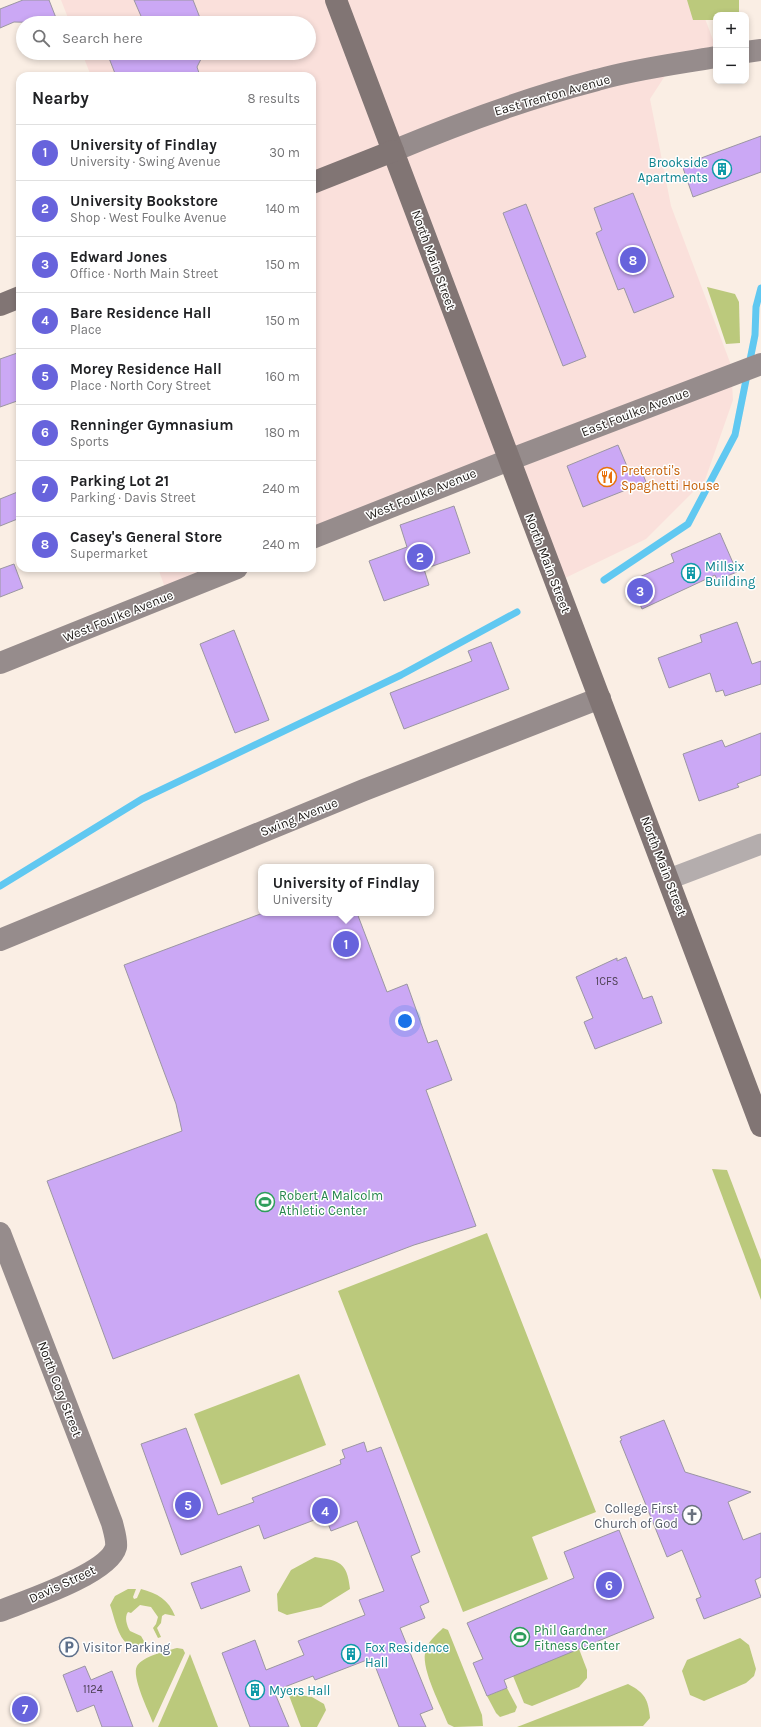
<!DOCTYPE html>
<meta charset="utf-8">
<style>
:root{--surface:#fff;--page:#f2f2f2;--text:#202124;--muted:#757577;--line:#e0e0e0;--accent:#6763dc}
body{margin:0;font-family:Karla,sans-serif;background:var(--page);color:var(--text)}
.controls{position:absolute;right:12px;top:12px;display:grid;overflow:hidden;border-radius:8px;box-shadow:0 2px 6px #0003}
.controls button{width:36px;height:36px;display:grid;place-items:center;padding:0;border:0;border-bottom:1px solid var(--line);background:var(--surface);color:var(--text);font:20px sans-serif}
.you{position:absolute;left:405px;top:1021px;width:14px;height:14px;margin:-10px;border:3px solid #fff;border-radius:50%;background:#1a73e8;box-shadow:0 0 0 6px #1a73e833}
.badge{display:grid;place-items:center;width:26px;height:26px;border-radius:50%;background:var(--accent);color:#fff;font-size:13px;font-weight:700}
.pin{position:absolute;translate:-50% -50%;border:2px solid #fff;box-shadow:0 1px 4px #0006}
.popup{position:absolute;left:258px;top:864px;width:176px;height:52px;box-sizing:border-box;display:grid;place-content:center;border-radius:8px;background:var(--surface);filter:drop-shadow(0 1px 3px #0005);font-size:13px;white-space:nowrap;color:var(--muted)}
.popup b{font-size:15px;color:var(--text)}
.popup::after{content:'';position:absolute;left:50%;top:100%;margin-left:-8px;border:8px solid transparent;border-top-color:var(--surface)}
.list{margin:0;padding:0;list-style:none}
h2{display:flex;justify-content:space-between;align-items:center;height:52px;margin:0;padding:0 16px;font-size:17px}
h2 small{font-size:13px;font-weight:400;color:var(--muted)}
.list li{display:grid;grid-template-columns:26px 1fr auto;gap:12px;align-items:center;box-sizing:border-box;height:56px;padding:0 16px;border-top:1px solid var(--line)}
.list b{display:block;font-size:15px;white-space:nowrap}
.list p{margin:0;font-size:13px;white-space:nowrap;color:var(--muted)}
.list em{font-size:13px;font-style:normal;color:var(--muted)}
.icon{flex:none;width:22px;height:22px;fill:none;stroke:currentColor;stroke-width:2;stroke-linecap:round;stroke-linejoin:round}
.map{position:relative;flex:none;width:761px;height:1727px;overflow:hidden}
.search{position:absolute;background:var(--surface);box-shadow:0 2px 6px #0003;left:16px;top:16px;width:300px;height:44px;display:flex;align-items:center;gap:10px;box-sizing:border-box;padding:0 14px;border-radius:22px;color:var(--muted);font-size:15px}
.panel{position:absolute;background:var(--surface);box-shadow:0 2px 6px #0003;left:16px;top:72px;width:300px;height:500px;border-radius:12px}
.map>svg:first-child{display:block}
.commercial{fill:#fae0db}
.green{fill:#bbc97c}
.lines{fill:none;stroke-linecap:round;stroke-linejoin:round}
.stream{stroke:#60c8f1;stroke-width:7}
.building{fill:#cba8f5;stroke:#9b96a2}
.street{stroke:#b4adad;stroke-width:21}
.secondary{stroke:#968c8c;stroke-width:22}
.primary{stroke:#817574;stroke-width:22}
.labels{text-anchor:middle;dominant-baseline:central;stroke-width:3;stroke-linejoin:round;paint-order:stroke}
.number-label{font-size:11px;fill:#4a3e4f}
.street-label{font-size:13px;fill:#1f1b18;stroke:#fefefe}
.culture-label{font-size:13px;fill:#0d838f;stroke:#fefefe;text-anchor:start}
.food-label{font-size:13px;fill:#c56008;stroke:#fefefe;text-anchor:start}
.leisure-label{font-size:13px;fill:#27864d;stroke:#fefefe;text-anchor:start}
.worship-label{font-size:13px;fill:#5b616d;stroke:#fefefe;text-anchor:end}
.service-label{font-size:13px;fill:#4e5e75;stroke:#fefefe;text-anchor:start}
</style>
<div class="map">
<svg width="761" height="1727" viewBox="0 0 761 1727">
<rect width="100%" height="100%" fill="#faeee4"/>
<g class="commercial">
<path d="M61,0h637l18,48 -44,17 -22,34 21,107 60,159 2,35 -28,80 -59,59 -83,40 -54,-129 -197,81v-455h-221l-9,-23h227v-30h-239z"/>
<path d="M158,568h70l-60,28z"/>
</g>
<g class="green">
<path d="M687,0h52v15h-23v5h-23z"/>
<path d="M707,287l28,7 4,8 1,41 -14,1z"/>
<path d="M712,1169l15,1 34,90v40z"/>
<path d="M487,1233l109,279 -64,25 16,42 -85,33 -125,-321z"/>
<path d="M299,1374l27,71 -105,40 -27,-71z"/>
<path d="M315,1557c24,4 32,4 35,32l-29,18 -34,8 -9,-4 -1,-17 14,-24z"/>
<path d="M128,1589h8l-3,8 1,2 3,-1 4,-9c16,4 28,11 34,27l-10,-2 -3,2 -1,7 -4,5 4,9 -3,1 -5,-10 3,-4 2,-7 -7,-10 -11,-2 -9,8 -3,-1c-4,5 -1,14 2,19l11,5 4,7c-24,14 -29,-21 -35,-38l5,-9z"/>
<path d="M568,1620l19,50v8l-8,9 -47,19 -8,-3 -11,-27z"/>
<path d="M443,1628l5,2 34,85 1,11 -29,1 -6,-3c-7,-18 -26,-53 -23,-71 1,-10 12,-19 18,-25z"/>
<path d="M740,1638l9,7 7,24 -2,7 -8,7 -42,18 -14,-6 -8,-24 5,-11z"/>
<path d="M177,1648l6,1 2,4 -32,70c-4,-11 -22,-47 -16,-57 6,-10 29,-15 40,-18z"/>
<path d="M190,1654l28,73h-60z"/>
<path d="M628,1684c17,9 20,15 22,34l-7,8 -126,1z"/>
<path d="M507,1688l10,19 -2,5 -15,5 -4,-4 -9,-17z"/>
<path d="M288,1693l24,4 12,7 2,6 -9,17h-16z"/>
</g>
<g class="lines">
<g class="stream">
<path d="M604,580l84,-56 47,-89 20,-100 1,-28 5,-19"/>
<path d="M0,886l142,-87 259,-124 116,-63"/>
</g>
</g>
<g class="building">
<path d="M23,0h26l9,23 -44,-1 -14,6v-19z"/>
<path d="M134,0h59l9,23h-58z"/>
<path d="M107,53h97l-7,14 3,9h-84z"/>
<path d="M761,136v36l-68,25 -11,-32z"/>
<path d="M633,193l41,104 -40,16 -10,-25 -6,2 -22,-57 6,-3 -8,-22z"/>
<path d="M526,204l60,153 -23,9 -60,-153z"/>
<path d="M20,352v48l-20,7v-48z"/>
<path d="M618,445l11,26 11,-4 6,15 -63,25 -16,-41z"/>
<path d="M20,491v27l-20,8v-27z"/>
<path d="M454,506l16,47 -46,16 5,16 -45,16 -15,-40 38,-14 -7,-22z"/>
<path d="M720,533l17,39 -20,8 -2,-5 -73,34 -12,-28 44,-19 -3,-8z"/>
<path d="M14,564l9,24 -23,9v-28z"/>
<path d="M737,622l15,42 9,-3v23l-36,12 -2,-6 -7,2 -6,-19 -41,15 -11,-30 44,-16 -2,-7z"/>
<path d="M234,630l35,90 -34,13 -35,-89z"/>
<path d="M491,642l18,47 -105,40 -14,-36 82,-32 -4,-10z"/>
<path d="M761,733v42l-24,9 2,3 -40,14 -16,-47 39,-14 3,7z"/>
<path d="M263,913h94l30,79 20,-8 21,59 9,-3 15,40 -26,10 50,136 -62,19 -301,114 -66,-178 135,-50 -6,-27 -52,-139z"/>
<path d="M626,957l17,42 9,-3 10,27 -67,26 -11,-27 9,-4 -17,-41 41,-19v3z"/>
<path d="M664,1420l21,52 66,20 -23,10 15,38 18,-7v44l-6,3 6,17 -57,22 -8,-20 5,-2 -19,-47 -15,7 -47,-116 2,-1 -2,-3z"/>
<path d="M186,1428l32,87 36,-13 -2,-4 89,-34 -1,-4 5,-2 -3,-8 22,-8 3,10 14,-5 39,105 -9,4 18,46 -9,4 5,12 -25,10 33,81 -13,5 6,13h-27l-27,-69 -57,22 -2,-4 -39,15 15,36h-39l-28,-74 33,-13 11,30 38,-15 -6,-14 67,-26 -6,-15 25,-9 -27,-70 -26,10 -6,-15 -61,23 -5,-14 -78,30 -40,-111z"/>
<path d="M619,1530l35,88 -150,62 3,8 -20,8 -14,-33 10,-4 -16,-36 107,-45 -10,-26z"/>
<path d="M241,1566l9,25 -49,18 -10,-26z"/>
<path d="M85,1666l6,14 21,-9 21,56h-31l-8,-22 -17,7 -14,-37z"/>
</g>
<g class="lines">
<path class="street" d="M669,879l92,-35"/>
<g class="secondary">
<path d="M746,52l15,-2"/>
<path d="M393,151c67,-28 134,-53 204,-71 38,-11 79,-16 119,-23"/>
<path d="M312,538l197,-78 252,-96"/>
<path d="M0,663l237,-95"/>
<path d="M0,940l364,-150 236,-92"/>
<path d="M0,1233l112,290c2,8 5,17 4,24 -7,27 -91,54 -116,64"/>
</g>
<g class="primary">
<path d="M336,0l425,1126"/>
<path d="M312,183l81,-32"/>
<path d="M0,305l20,-8"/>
</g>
</g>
<defs>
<symbol id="building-ring" viewBox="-11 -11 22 22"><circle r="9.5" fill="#fefefe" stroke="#0f9aa8" stroke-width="1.5"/><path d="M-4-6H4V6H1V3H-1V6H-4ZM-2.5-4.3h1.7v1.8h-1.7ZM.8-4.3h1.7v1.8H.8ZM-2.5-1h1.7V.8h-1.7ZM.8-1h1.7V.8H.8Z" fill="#0f9aa8"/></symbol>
<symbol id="restaurant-ring" viewBox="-11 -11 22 22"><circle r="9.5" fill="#fefefe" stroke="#e8710a" stroke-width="1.5"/><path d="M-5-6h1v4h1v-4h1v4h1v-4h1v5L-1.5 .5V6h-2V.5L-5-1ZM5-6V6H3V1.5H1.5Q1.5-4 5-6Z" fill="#e8710a"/></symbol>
<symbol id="stadium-ring" viewBox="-11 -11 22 22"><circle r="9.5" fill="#fefefe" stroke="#2e9e5b" stroke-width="1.5"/><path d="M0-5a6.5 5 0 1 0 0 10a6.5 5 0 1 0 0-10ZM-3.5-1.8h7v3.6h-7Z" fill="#2e9e5b"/></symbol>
<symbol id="church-ring" viewBox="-11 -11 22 22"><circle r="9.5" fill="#fefefe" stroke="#6b7280" stroke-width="1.5"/><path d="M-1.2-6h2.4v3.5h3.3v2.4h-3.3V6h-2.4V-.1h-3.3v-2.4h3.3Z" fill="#6b7280"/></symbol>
<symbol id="parking-ring" viewBox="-11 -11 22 22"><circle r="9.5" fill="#fefefe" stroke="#5c6f8a" stroke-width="1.5"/><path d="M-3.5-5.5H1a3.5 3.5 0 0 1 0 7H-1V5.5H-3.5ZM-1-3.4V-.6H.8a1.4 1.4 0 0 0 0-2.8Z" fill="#5c6f8a"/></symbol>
</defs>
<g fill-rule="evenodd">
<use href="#building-ring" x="711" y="158" width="22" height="22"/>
<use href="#restaurant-ring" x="596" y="466" width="22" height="22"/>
<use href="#building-ring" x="680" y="562" width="22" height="22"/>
<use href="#stadium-ring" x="254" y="1191" width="22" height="22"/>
<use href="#church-ring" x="681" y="1504" width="22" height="22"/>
<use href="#stadium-ring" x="509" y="1626" width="22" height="22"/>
<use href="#parking-ring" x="58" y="1636" width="22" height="22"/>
<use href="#building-ring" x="340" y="1643" width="22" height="22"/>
<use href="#building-ring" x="244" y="1679" width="22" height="22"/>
</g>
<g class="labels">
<g class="number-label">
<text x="607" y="981">1CFS</text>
<text x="93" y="1689">1124</text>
</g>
<g class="street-label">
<text transform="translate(552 95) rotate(-16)">East Trenton Avenue</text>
<text transform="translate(434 260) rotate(70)">North Main Street</text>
<text transform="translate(635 412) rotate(-21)">East Foulke Avenue</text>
<text transform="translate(421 494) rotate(-22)">West Foulke Avenue</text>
<text transform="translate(548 563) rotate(69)">North Main Street</text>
<text transform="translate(118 616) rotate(-22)">West Foulke Avenue</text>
<text transform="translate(299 817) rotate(-22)">Swing Avenue</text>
<text transform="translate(664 866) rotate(69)">North Main Street</text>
<text transform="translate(60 1389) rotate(69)">North Cory Street</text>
<text transform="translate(62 1584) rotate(-25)">Davis Street</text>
</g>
<g class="culture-label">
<text x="708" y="162" text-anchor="end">Brookside<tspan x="708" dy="15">Apartments</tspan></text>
<text x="705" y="566">Millsix<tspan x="705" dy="15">Building</tspan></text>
<text x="365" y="1647">Fox Residence<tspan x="365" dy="15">Hall</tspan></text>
<text x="269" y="1690">Myers Hall</text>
</g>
<g class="food-label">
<text x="621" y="470">Preteroti's<tspan x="621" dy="15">Spaghetti House</tspan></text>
</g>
<g class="leisure-label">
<text x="279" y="1195">Robert A Malcolm<tspan x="279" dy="15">Athletic Center</tspan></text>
<text x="534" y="1630">Phil Gardner<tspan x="534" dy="15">Fitness Center</tspan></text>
</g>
<g class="worship-label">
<text x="678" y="1508">College First<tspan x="678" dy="15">Church of God</tspan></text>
</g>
<g class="service-label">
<text x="83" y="1647">Visitor Parking</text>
</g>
</g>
</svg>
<div class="controls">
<button>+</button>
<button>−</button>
</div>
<div class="you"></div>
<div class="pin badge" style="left:346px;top:944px">1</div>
<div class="popup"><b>University of Findlay</b>University</div>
<div class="pin badge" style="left:420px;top:557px">2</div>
<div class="pin badge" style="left:640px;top:591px">3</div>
<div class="pin badge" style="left:325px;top:1511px">4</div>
<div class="pin badge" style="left:188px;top:1505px">5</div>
<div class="pin badge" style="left:609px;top:1585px">6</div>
<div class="pin badge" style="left:25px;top:1709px">7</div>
<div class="pin badge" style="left:633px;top:260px">8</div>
<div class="search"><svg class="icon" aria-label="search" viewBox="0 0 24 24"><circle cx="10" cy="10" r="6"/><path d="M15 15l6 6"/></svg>Search here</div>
<section class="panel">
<h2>Nearby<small>8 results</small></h2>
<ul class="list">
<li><span class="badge">1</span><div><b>University of Findlay</b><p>University · Swing Avenue</p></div><em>30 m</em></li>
<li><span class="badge">2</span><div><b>University Bookstore</b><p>Shop · West Foulke Avenue</p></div><em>140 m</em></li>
<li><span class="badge">3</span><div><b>Edward Jones</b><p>Office · North Main Street</p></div><em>150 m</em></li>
<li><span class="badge">4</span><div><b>Bare Residence Hall</b><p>Place</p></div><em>150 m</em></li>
<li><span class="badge">5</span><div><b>Morey Residence Hall</b><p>Place · North Cory Street</p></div><em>160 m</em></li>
<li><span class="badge">6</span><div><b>Renninger Gymnasium</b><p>Sports</p></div><em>180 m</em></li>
<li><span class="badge">7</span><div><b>Parking Lot 21</b><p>Parking · Davis Street</p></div><em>240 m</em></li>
<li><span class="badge">8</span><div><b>Casey's General Store</b><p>Supermarket</p></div><em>240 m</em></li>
</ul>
</section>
</div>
